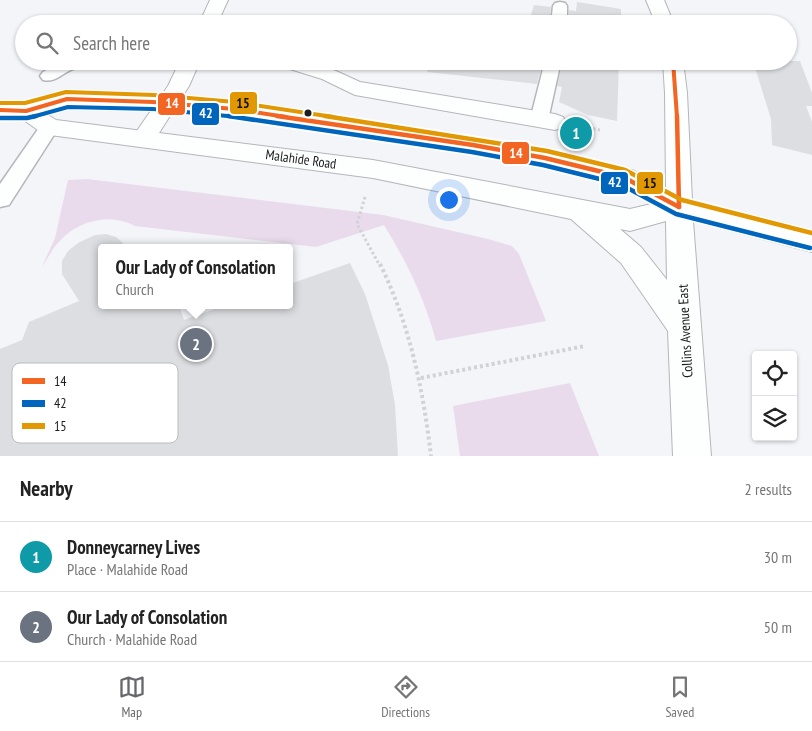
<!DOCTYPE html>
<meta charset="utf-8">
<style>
:root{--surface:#fff;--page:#f6f6f6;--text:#222;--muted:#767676;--line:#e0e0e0;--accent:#66686b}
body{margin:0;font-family:"PT Sans Narrow",sans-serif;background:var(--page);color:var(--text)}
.controls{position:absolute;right:15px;bottom:15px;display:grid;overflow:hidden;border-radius:5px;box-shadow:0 1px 4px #0004}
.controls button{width:45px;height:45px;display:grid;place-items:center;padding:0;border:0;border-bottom:1px solid var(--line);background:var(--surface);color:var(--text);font:25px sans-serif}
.you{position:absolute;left:448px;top:199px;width:18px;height:18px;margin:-12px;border:4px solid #fff;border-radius:50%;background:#1a73e8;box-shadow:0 0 0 8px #1a73e833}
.badge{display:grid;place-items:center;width:32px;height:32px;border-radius:50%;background:var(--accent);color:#fff;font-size:16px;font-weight:700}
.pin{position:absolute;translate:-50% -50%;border:2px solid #fff;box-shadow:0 1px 5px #0006}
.popup{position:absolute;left:98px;top:244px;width:195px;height:65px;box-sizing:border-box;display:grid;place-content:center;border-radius:5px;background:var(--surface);filter:drop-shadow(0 1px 4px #0005);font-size:16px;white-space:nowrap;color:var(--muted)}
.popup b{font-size:19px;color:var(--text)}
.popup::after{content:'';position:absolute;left:50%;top:100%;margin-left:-10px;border:10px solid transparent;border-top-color:var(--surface)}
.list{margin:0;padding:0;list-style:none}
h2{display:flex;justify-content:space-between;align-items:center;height:65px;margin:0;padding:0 20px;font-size:21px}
h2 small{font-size:16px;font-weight:400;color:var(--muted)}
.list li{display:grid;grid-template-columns:32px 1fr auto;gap:15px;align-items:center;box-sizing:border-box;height:70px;padding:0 20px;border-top:1px solid var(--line)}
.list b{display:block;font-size:19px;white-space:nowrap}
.list p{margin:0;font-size:16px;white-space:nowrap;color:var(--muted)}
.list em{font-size:16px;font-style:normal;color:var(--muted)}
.icon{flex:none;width:28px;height:28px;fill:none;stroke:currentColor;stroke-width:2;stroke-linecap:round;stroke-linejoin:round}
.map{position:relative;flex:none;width:812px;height:456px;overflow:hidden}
.search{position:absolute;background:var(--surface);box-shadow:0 1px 4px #0004;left:15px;right:15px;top:15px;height:55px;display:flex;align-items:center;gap:12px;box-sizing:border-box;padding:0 18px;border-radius:28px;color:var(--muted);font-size:19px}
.sheet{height:205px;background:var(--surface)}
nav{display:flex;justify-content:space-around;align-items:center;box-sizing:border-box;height:70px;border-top:1px solid var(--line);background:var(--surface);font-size:14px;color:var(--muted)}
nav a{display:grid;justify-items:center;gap:2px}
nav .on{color:var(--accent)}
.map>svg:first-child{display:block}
.green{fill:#e9dbeb}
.building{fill:#dcdee1}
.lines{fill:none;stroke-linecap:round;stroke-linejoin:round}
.service-casing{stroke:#b5b6b9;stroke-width:3}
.minor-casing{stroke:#b5b6b9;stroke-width:2}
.secondary-casing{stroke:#b5b6b9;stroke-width:2}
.path-far1{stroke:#d1d2d4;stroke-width:3;stroke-dasharray:2.5 2.5;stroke-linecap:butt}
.path{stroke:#d1d2d4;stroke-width:4;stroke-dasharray:3 3;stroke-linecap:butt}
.service{fill:#fdfefe;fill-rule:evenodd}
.minor{fill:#fdfefe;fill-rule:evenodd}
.secondary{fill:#fdfefe;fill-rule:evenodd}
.bus-1-far1-casing{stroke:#fff;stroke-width:6}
.bus-1-casing{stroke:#fff;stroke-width:8}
.bus-2-far1-casing{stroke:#fff;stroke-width:6}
.bus-2-casing{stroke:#fff;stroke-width:8}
.bus-3-far1-casing{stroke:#fff;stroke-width:6}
.bus-3-casing{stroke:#fff;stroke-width:8}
.bus-1-far1{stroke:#f26522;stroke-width:4}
.bus-1{stroke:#f26522;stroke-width:4.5}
.bus-2-far1{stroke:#0065bd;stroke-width:4}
.bus-2{stroke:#0065bd;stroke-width:4.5}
.bus-3-far1{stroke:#e19803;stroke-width:4}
.bus-3{stroke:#e19803;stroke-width:4.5}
.bus-dot{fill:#1a1c1f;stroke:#fff;stroke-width:2}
.labels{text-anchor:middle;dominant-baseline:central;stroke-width:4;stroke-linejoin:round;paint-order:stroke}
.street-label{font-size:14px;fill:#1a1c1f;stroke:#fff}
.key{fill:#fff;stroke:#babbbc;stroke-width:1}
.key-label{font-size:14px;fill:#1a1c1f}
.line-badge{stroke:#fff;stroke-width:2}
.badge-label{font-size:14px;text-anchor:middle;font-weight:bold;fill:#fff}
.pale-badge-label{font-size:14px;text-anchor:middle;font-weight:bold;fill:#111}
</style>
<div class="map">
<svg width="812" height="456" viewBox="0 0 812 456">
<rect width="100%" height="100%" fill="#f3f5f9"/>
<g class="green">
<path d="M87,179l296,36 105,24 24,7 7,8 27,67 -110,20c-11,-41 -29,-79 -52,-116l-68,22 -181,-21c-26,-14 -59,-5 -78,18 -6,7 -10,16 -15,23l13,-29 13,-58z"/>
<path d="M570,383l29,73h-139l-7,-50z"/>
</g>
<g class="building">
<path d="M577,2l44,7v15h-52v-14l7,1z"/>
<path d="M534,5l17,2 -2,17h-21z"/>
<path d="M441,18l55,6h-57z"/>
<path d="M430,61h113l-6,23 -110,-12z"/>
<path d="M563,61h56l-2,60 -29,-6 -29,-13 3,-15 -5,-1z"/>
<path d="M753,61h47l12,32v13h-6l6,16v33l-40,-10 -1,-26z"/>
<path d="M106,234l10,3 7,6v5h-21v57h77l5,15 42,-15h64v-21l60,-21 15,31 23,71 7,40 3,51h-398v-107l22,-9 7,-18 50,-21 -17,-27v-13l6,-10 10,-8 17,-8z"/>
</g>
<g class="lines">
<defs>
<g id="service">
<path d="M560,2l5,1 2,3v18h-16l2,-18 2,-3z"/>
<path d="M63,61h37l-2,4c-8,1 -17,2 -25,4 -11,4 -17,14 -30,11l-3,-4 3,-4z"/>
<path d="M545,61h16l-13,59 -2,4 -7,2 -7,-2 -2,-4z"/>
<path d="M50,121l7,1 2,5 -50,78 -9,2v-23l43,-62z"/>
</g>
<g id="minor">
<path d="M210,0h18l-11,24h-18z"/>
<path d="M180,61h20l-11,25 -37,58 -8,2 -8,-2 -4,-6 36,-52z"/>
<path d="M274,61h32l30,10 24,11 195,32 8,3 3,5 -3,5 -8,3 -200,-35 -33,-16 -45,-14z"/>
</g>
<g id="secondary">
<path d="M646,0h18l10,24h-18z"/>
<path d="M663,61h20l4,32 5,107 120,30v22l-119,-31 18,235h-38l-5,-125 -47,-68 -50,-44 -198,-41 -323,-43 -8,-2 -21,-15 -21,-1v-14l26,1 41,-12 86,3 81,7 239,35 72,12 87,21 34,18 -1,-95zM68,106l85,3 81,7 239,37 72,14 71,17 35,20 -21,5 -257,-49 -317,-40 -11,-7zM666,221l1,59 -26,-33 -21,-18 10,2z"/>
</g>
</defs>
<use href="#service" class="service-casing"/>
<use href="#minor" class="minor-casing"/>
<use href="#secondary" class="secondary-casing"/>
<g class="path-far1">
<path d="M583,127l17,3"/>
<path d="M365,197l-8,27 23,42"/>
</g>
<g class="path">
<path d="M380,264c30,61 43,125 51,192"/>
<path d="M421,378l164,-32"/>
</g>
<use href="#service" class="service"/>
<use href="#minor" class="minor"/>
<use href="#secondary" class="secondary"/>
<defs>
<g id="bus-1-far1">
<path d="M673,61l4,56"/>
<path d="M0,110l26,1 41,-12 86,3 81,7 52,8"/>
</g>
<g id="bus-1">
<path d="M277,116l196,29 72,13 78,19 56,30"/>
<path d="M677,116l2,91"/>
</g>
<path id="bus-2-far1" d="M32,117l36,-10 85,2 85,8"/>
<g id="bus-2">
<path d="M228,116l244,36 71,13 77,19 56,30 134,34"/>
<path d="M0,118h27l9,-2"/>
</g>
<path id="bus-3-far1" d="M0,103h25l41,-11 88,3 81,7 98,15"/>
<path id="bus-3" d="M325,116l222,35 78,19 57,30 130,33"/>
</defs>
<use href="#bus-1-far1" class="bus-1-far1-casing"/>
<use href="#bus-1" class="bus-1-casing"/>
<use href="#bus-2-far1" class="bus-2-far1-casing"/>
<use href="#bus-2" class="bus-2-casing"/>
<use href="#bus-3-far1" class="bus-3-far1-casing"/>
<use href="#bus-3" class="bus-3-casing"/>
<use href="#bus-1-far1" class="bus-1-far1"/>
<use href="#bus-1" class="bus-1"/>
<use href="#bus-2-far1" class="bus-2-far1"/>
<use href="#bus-2" class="bus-2"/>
<use href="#bus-3-far1" class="bus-3-far1"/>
<use href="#bus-3" class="bus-3"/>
</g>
<circle class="bus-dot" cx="308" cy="113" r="4.5"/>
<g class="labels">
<g class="street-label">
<text transform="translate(301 159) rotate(8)">Malahide Road</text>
<text transform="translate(685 331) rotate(-93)">Collins Avenue East</text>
</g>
</g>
<rect x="12" y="363" width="166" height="80" rx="8" class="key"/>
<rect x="22" y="378" width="23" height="6" fill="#f26522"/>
<rect x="22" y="400" width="23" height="7" fill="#0065bd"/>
<rect x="22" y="423" width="23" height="6" fill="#e19803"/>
<g class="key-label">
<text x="54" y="386">14</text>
<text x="54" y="408">42</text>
<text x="54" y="431">15</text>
</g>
<g class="line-badge">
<rect x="229" y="91" width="29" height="24" rx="5" fill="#e19803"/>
<rect x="157" y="92" width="29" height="24" rx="5" fill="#f26522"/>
<rect x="191" y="102" width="29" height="24" rx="5" fill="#0065bd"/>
<rect x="501" y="141" width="29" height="24" rx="5" fill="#f26522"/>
<rect x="600" y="171" width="29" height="24" rx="5" fill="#0065bd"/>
<rect x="636" y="171" width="28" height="24" rx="5" fill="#e19803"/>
</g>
<g class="badge-label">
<text x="172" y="108">14</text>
<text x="206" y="118">42</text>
<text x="516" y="158">14</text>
<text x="615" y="187">42</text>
</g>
<g class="pale-badge-label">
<text x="243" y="108">15</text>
<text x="650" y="188">15</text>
</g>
</svg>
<div class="controls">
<button><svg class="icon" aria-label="locate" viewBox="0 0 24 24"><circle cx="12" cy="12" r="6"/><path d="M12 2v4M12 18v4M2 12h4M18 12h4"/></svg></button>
<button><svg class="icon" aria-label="layers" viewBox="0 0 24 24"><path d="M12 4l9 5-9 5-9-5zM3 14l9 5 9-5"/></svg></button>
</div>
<div class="you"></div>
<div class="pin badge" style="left:576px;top:133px;background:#0f9aa8">1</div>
<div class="pin badge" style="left:196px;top:344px;background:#6b7280">2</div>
<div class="popup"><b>Our Lady of Consolation</b>Church</div>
<div class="search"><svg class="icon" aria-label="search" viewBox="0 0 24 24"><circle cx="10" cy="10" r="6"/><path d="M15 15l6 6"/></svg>Search here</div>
</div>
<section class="sheet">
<h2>Nearby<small>2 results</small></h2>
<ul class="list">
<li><span class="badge" style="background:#0f9aa8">1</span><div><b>Donneycarney Lives</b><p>Place · Malahide Road</p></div><em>30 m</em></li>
<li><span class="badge" style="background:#6b7280">2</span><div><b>Our Lady of Consolation</b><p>Church · Malahide Road</p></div><em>50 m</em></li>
</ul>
</section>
<nav>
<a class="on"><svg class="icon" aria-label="map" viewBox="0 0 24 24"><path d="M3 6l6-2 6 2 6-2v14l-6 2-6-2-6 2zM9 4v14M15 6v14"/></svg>Map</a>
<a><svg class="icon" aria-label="directions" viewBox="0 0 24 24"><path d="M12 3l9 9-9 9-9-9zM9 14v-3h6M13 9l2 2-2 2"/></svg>Directions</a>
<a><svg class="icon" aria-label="saved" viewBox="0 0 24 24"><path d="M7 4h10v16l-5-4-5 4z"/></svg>Saved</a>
</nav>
